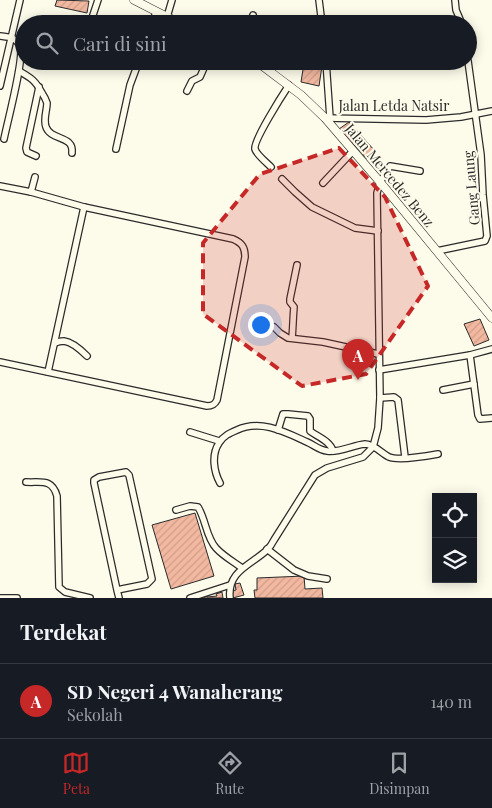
<!DOCTYPE html>
<html lang="id">
<style>
:root{--surface:#171b24;--page:#242831;--text:#f1f3f6;--muted:#9ea1a6;--line:#363941;--accent:#c62828}
body{margin:0;font-family:"Playfair Display",serif;background:var(--page);color:var(--text)}
.controls{position:absolute;right:15px;bottom:15px;display:grid;overflow:hidden;border-radius:0px;box-shadow:0 2px 12px #0003}
.controls button{width:45px;height:45px;display:grid;place-items:center;padding:0;border:0;border-bottom:1px solid var(--line);background:var(--surface);color:var(--text);font:25px sans-serif}
.you{position:absolute;left:260px;top:324px;width:18px;height:18px;margin:-12px;border:4px solid #fff;border-radius:50%;background:#1a73e8;box-shadow:0 0 0 8px #1a73e833}
.badge{display:grid;place-items:center;width:32px;height:32px;border-radius:50%;background:var(--accent);color:#fff;font-size:16px;font-weight:700}
.pin{position:absolute;translate:-50% -41px;filter:drop-shadow(0 1px 2px #0008)}
.pin::after{content:'';position:absolute;top:26px;width:18px;height:15px;background:inherit;clip-path:polygon(0 0,100% 0,50% 100%)}
.list{margin:0;padding:0;list-style:none}
h2{display:flex;justify-content:space-between;align-items:center;height:65px;margin:0;padding:0 20px;font-size:21px}
h2 small{font-size:16px;font-weight:400;color:var(--muted)}
.list li{display:grid;grid-template-columns:32px 1fr auto;gap:15px;align-items:center;box-sizing:border-box;height:75px;padding:0 20px;border-top:1px solid var(--line)}
.list b{display:block;font-size:19px;white-space:nowrap}
.list p{margin:0;font-size:16px;white-space:nowrap;color:var(--muted)}
.list em{font-size:16px;font-style:normal;color:var(--muted)}
.icon{flex:none;width:28px;height:28px;fill:none;stroke:currentColor;stroke-width:2;stroke-linecap:round;stroke-linejoin:round}
.map{position:relative;flex:none;width:492px;height:598px;overflow:hidden}
.search{position:absolute;background:var(--surface);box-shadow:0 2px 12px #0003;left:15px;right:15px;top:15px;height:55px;display:flex;align-items:center;gap:12px;box-sizing:border-box;padding:0 18px;border-radius:28px;color:var(--muted);font-size:19px}
.sheet{height:140px;background:var(--surface)}
nav{display:flex;justify-content:space-around;align-items:center;box-sizing:border-box;height:70px;border-top:1px solid var(--line);background:var(--surface);font-size:14px;color:var(--muted)}
nav a{display:grid;justify-items:center;gap:2px}
nav .on{color:var(--accent)}
.map>svg:first-child{display:block}
.building{fill:url(#building-hatch);stroke:#2b2b2b}
.lines{fill:none;stroke-linecap:round;stroke-linejoin:round}
.minor-casing{stroke:#2b2b2b;stroke-width:8}
.major-casing{stroke:#2b2b2b;stroke-width:9}
.minor{stroke:#fdfbea;stroke-width:5.5}
.major{stroke:#fdfbea;stroke-width:8}
.marked{fill:#c62828;fill-opacity:0.2;stroke:#c62828;stroke-width:4;stroke-dasharray:10 6;stroke-linejoin:round}
.labels{text-anchor:middle;dominant-baseline:central;stroke-width:4;stroke-linejoin:round;paint-order:stroke}
.street-label{font-size:14px;fill:#2b2b2b;stroke:#fdfbea}
</style>
<div class="map">
<svg width="492" height="598" viewBox="0 0 492 598">
<defs>
<pattern id="building-hatch" width="6" height="6" patternUnits="userSpaceOnUse" patternTransform="scale(1.25)"><rect width="6" height="6" fill="#f2b8a0"/><path d="M-1 1l2-2M0 6l6-6M5 7l2-2" fill="none" stroke="#d09e8a"/></pattern>
</defs>
<rect width="100%" height="100%" fill="#fdfbea"/>
<g class="building">
<path d="M57,0l32,1 -2,12 -32,-7z"/>
<path d="M304,63l18,3 -3,20 -18,-4z"/>
<path d="M349,122l26,29 -8,8 -28,-30z"/>
<path d="M480,319l9,21 -15,6 -10,-22z"/>
<path d="M195,513l19,63 -43,13 -19,-64z"/>
<path d="M304,576l1,13 17,-1 1,10h-68l-1,-8h3v-12z"/>
<path d="M240,583l4,12 -11,3 -2,-7 5,-1 -1,-6z"/>
<path d="M222,592l1,6h-19v-2h3v1l10,-1 -1,-2z"/>
</g>
<g class="lines">
<defs>
<g id="minor">
<path d="M319,0l3,24"/>
<path d="M455,0l1,10 6,14"/>
<path d="M167,17l5,-17"/>
<path d="M90,24l8,-24"/>
<path d="M152,24l4,-12"/>
<path d="M250,24l3,-9"/>
<path d="M0,36c8,1 16,1 20,10 5,11 -13,77 -16,93"/>
<path d="M326,61l4,57"/>
<path d="M19,71c12,7 16,9 23,22 2,3 4,7 5,10 0,8 -4,16 -1,24 5,14 28,8 26,26"/>
<path d="M0,86l20,-86"/>
<path d="M187,91l5,-10 8,-4 7,-16"/>
<path d="M325,118l101,2 35,-3 31,-6"/>
<path d="M116,149l14,-64 9,-24"/>
<path d="M36,156l-9,-4 -1,-4 13,-61"/>
<path d="M271,167c-4,-4 -15,-13 -16,-18 -2,-8 28,-55 34,-64"/>
<path d="M282,179l13,13 17,15 43,21 23,3"/>
<path d="M323,183l30,-32"/>
<path d="M0,186l31,6 53,15 149,32c9,4 12,8 12,18l-28,143c-2,4 -4,6 -10,6l-207,-44"/>
<path d="M31,192l4,-15"/>
<path d="M437,251l48,-10 2,-5 -4,-41 -2,-40 -13,-94"/>
<path d="M274,327l6,6 8,5 35,4 55,12"/>
<path d="M292,338c1,-11 1,-20 2,-31l-4,-5v-3l7,-34"/>
<path d="M55,343c2,-1 6,-2 9,-2 8,1 17,9 23,15"/>
<path d="M470,355l8,60 2,4 12,-1"/>
<path d="M379,370l91,-15 22,-6"/>
<path d="M48,372l36,-165"/>
<path d="M443,390l31,-6"/>
<path d="M380,398l14,-1 4,3 7,57"/>
<path d="M278,430l5,-16h5l20,2 2,3v12c8,6 20,10 23,20"/>
<path d="M190,432l29,9"/>
<path d="M26,482c15,1 26,-4 31,14l2,91 6,5 25,6"/>
<path d="M220,483c-6,-11 -9,-28 -1,-40 4,-7 11,-10 18,-13 24,-11 48,2 70,12 7,3 12,8 20,9 13,2 26,-6 38,-7 9,0 16,9 24,13 10,4 38,-1 49,-3"/>
<path d="M176,510l14,-4 8,1c8,13 8,30 18,41 7,8 18,14 26,20"/>
<path d="M267,549l27,21 14,6 19,3"/>
<path d="M117,590l30,-6 5,-5 -23,-104 -3,-3 -27,5 -5,3v3l23,107 2,8"/>
<path d="M0,598h17"/>
<path d="M190,598l40,-13"/>
<path d="M230,598c-3,-27 21,-33 37,-48 3,-3 5,-6 7,-10l41,-65 12,-7 36,-11 10,-10 5,-19 2,-30 -3,-205 3,-11 10,-16 30,5"/>
</g>
<g id="major">
<path d="M134,0l47,24"/>
<path d="M256,61l45,34 24,23 55,64 112,136"/>
</g>
</defs>
<use href="#minor" class="minor-casing"/>
<use href="#major" class="major-casing"/>
<use href="#minor" class="minor"/>
<use href="#major" class="major"/>
</g>
<path class="marked" d="M339,148l46,49 43,89 -62,88 -64,12 -99,-72v-71l57,-69z"/>
<g class="labels">
<g class="street-label">
<text x="394" y="105">Jalan Letda Natsir</text>
<text transform="translate(390 175) rotate(50)">Jalan Mercedez Benz</text>
<text transform="translate(471 188) rotate(-95)">Gang Laung</text>
</g>
</g>
</svg>
<div class="controls">
<button><svg class="icon" aria-label="locate" viewBox="0 0 24 24"><circle cx="12" cy="12" r="6"/><path d="M12 2v4M12 18v4M2 12h4M18 12h4"/></svg></button>
<button><svg class="icon" aria-label="layers" viewBox="0 0 24 24"><path d="M12 4l9 5-9 5-9-5zM3 14l9 5 9-5"/></svg></button>
</div>
<div class="you"></div>
<div class="pin badge" style="left:358px;top:380px">A</div>
<div class="search"><svg class="icon" aria-label="search" viewBox="0 0 24 24"><circle cx="10" cy="10" r="6"/><path d="M15 15l6 6"/></svg>Cari di sini</div>
</div>
<section class="sheet">
<h2>Terdekat<small></small></h2>
<ul class="list">
<li><span class="badge">A</span><div><b>SD Negeri 4 Wanaherang</b><p>Sekolah</p></div><em>140 m</em></li>
</ul>
</section>
<nav>
<a class="on"><svg class="icon" aria-label="map" viewBox="0 0 24 24"><path d="M3 6l6-2 6 2 6-2v14l-6 2-6-2-6 2zM9 4v14M15 6v14"/></svg>Peta</a>
<a><svg class="icon" aria-label="directions" viewBox="0 0 24 24"><path d="M12 3l9 9-9 9-9-9zM9 14v-3h6M13 9l2 2-2 2"/></svg>Rute</a>
<a><svg class="icon" aria-label="saved" viewBox="0 0 24 24"><path d="M7 4h10v16l-5-4-5 4z"/></svg>Disimpan</a>
</nav>
